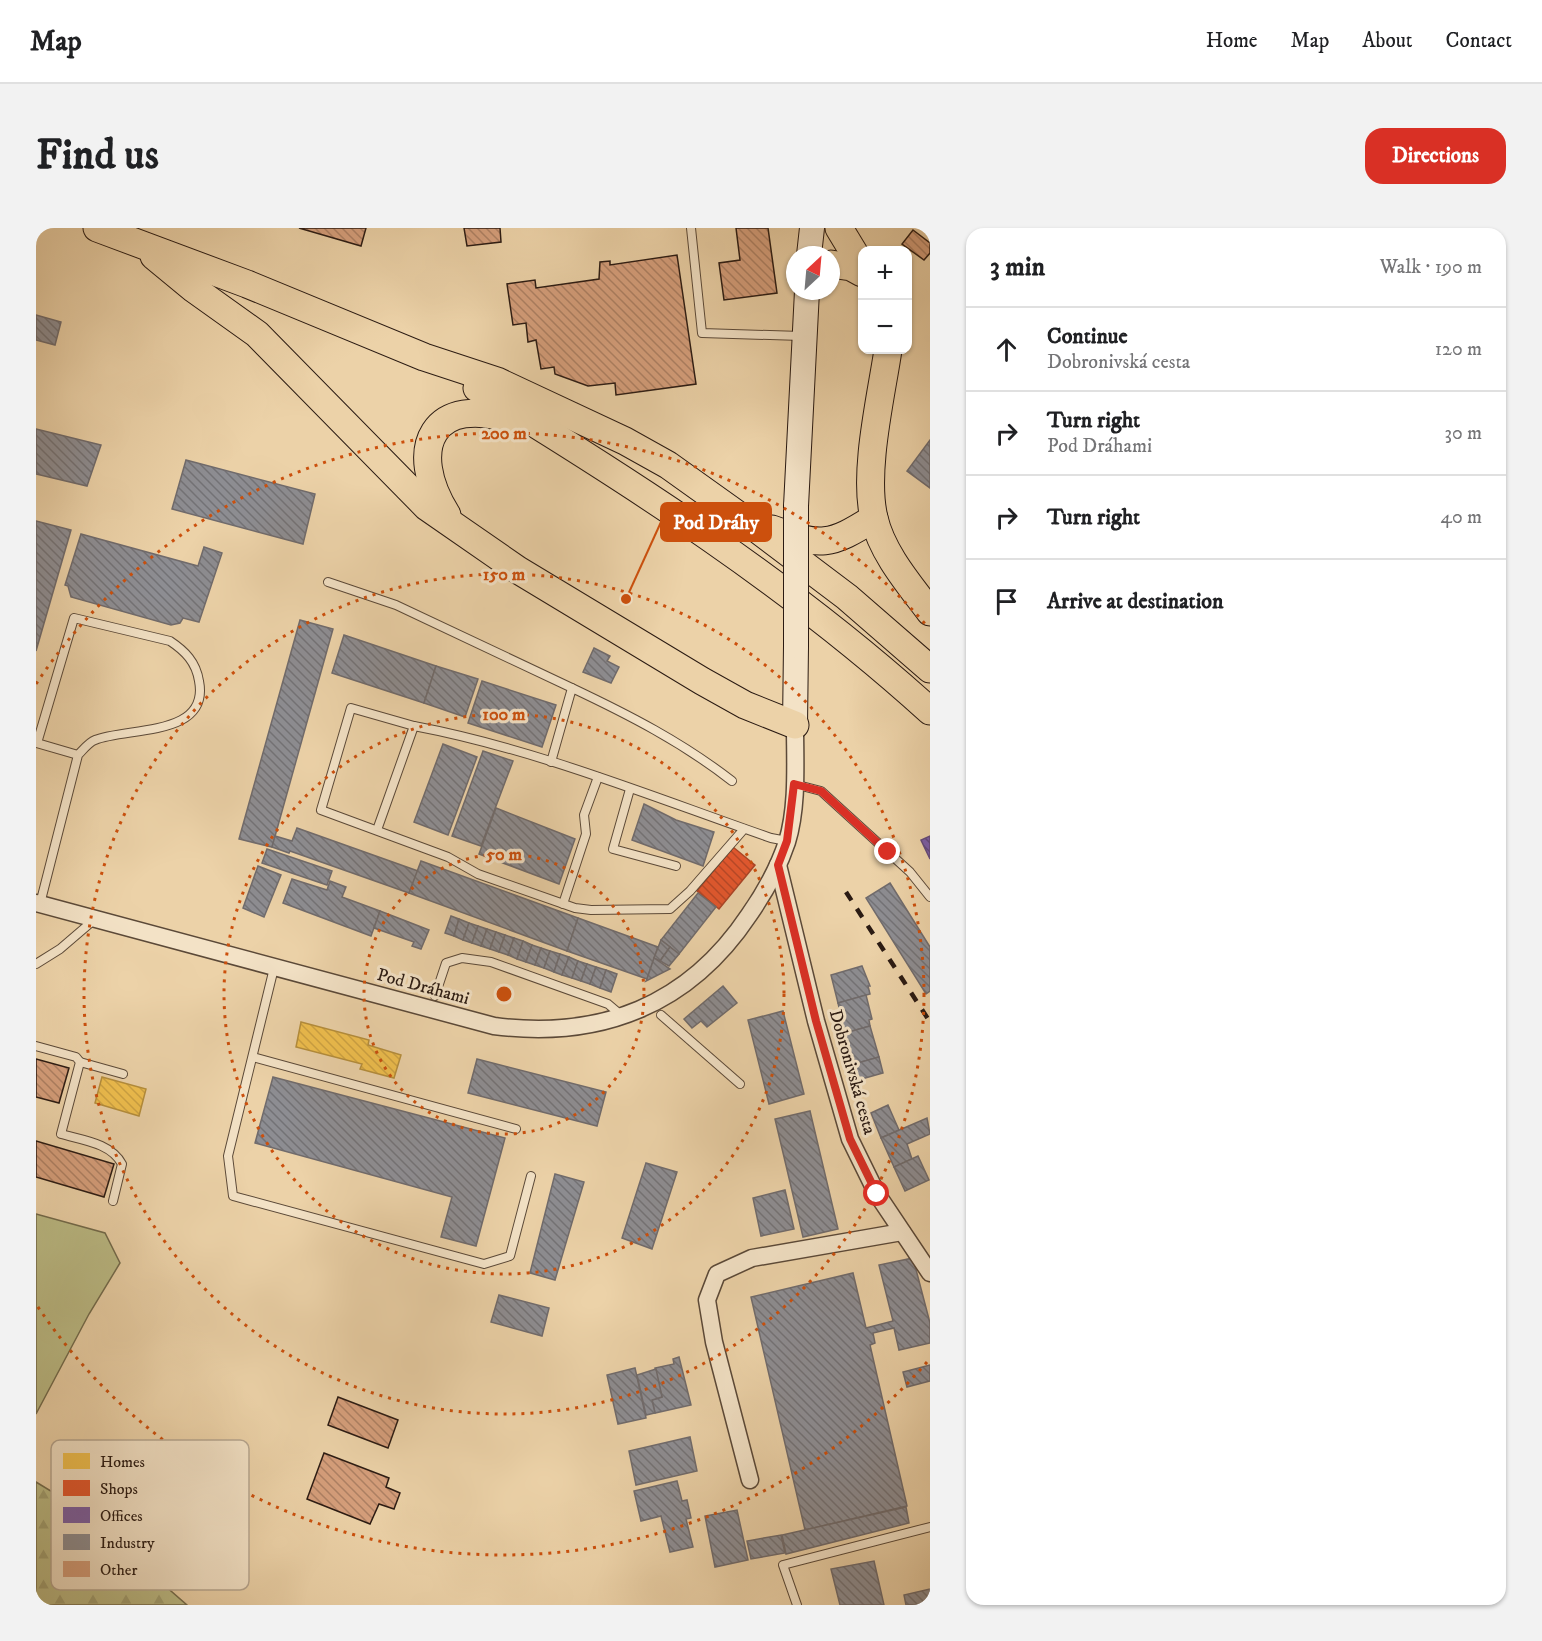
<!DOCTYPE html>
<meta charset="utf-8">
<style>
:root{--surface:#fff;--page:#f2f2f2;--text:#202124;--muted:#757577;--line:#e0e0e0;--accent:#d93025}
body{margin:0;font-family:"IM FELL DW Pica",serif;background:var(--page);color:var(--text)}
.controls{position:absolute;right:18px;top:18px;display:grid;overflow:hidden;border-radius:12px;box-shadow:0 2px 4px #0004}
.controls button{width:54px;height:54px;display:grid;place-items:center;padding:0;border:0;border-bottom:2px solid var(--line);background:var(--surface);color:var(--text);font:30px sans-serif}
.compass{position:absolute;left:750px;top:18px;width:54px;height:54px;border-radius:50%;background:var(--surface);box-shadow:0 2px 4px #0004;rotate:26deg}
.stop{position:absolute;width:18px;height:18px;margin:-14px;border:4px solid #d93025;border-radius:50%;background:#fff}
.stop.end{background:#d93025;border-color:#fff;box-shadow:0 2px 6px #0008}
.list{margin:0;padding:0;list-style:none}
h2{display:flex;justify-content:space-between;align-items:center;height:78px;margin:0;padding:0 24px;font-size:26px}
h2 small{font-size:20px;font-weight:400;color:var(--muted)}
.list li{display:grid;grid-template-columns:39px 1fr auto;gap:18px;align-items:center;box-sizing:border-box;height:84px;padding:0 24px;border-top:2px solid var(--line)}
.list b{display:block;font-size:22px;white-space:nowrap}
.list p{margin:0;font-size:20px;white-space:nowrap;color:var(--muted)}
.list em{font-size:20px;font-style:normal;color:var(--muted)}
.icon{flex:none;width:33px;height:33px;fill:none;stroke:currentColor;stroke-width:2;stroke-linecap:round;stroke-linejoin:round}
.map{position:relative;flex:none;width:894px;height:1377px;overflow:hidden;border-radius:18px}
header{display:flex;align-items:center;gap:36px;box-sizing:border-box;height:84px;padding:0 30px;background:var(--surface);border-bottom:2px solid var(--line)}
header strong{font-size:28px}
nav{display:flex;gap:33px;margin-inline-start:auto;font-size:21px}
.intro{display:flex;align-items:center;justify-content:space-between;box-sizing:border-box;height:144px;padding:0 36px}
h1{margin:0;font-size:42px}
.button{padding:15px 27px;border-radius:18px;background:var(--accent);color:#fff;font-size:21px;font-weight:700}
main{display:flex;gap:36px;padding:0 36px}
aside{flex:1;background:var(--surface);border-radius:18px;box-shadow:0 2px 4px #0004}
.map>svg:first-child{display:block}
.grass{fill:#bbbb85;stroke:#736b4c;stroke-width:1.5}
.forest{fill:url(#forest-firs);stroke:#736b4c;stroke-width:1.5}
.homes{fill:url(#homes-back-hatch);stroke:#b68f3c;stroke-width:1.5}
.shops{fill:url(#shops-back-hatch);stroke:#ac4526;stroke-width:1.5}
.offices{fill:url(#offices-back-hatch);stroke:#634a7b;stroke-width:1.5}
.industry{fill:url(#industry-back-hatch);stroke:#706b6c;stroke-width:1.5}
.building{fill:url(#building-back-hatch);stroke:#2b1b13;stroke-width:1.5}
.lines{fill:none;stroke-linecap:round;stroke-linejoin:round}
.lane-casing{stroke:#5b4938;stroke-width:10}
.street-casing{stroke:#5b4938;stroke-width:19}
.secondary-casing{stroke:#2b1b13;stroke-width:26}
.primary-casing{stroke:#2b1b13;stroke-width:29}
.lane{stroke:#f3e2c6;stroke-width:8}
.street{stroke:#f3e2c6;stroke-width:16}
.secondary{stroke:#f3e2c6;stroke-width:24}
.primary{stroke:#ecd2a8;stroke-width:27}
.rail{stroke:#2b1b13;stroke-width:4.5;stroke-dasharray:10 10;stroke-linecap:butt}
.secondary-bridge-casing{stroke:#2b1b13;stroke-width:26;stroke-linecap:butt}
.secondary-bridge{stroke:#f3e2c6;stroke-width:24}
.route{stroke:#d93025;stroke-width:8}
.ring{fill:none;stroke:#cc500d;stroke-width:3;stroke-dasharray:3 6}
.labels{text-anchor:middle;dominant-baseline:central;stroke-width:6;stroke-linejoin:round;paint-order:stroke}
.street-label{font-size:18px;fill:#2b1b13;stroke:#f3e2c6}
.key{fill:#f3e2c6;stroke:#b7a690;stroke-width:1.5}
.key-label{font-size:16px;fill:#2b1b13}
.centre{fill:#cc500d;stroke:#f3e2c6;stroke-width:3}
.ring-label{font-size:18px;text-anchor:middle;font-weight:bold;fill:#cc500d;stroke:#f3e2c6;stroke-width:6;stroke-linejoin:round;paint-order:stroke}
.leader{fill:none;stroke:#cc500d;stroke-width:2}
.callout-dot{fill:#cc500d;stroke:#f3e2c6;stroke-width:2}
.callout{fill:#cc500d;stroke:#cc500d;stroke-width:2}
.callout-label{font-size:20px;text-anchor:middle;font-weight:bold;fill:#fff}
</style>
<header>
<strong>Map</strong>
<nav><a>Home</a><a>Map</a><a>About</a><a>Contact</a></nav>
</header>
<div class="intro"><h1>Find us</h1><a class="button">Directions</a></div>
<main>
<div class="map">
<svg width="894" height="1377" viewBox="0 0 894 1377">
<defs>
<pattern id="forest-firs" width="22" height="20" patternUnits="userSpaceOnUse" patternTransform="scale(1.5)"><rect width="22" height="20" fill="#bbbb85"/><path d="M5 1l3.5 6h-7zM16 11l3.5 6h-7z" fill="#a1a072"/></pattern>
<pattern id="homes-back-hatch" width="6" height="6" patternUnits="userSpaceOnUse" patternTransform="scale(1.5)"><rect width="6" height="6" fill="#f2c14e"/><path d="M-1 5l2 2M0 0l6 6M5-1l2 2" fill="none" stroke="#d0a543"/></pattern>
<pattern id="shops-back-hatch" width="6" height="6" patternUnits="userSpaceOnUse" patternTransform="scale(1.5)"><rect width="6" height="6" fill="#e4572e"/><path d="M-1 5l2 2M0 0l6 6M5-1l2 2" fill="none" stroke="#b94726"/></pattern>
<pattern id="offices-back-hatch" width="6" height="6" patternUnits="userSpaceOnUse" patternTransform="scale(1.5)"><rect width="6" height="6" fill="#7b5ea7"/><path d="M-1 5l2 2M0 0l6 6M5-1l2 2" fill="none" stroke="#60487f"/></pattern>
<pattern id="industry-back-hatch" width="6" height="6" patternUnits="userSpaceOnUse" patternTransform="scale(1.5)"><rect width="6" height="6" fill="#8d8d92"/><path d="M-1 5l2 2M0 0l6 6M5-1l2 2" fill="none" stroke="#737276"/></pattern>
<pattern id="building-back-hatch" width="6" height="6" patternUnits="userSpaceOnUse" patternTransform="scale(1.5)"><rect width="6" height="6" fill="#d69f7c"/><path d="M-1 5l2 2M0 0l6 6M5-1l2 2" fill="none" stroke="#ae8164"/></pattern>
</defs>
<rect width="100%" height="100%" fill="#ecd2a8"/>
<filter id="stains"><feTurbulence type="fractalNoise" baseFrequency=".00333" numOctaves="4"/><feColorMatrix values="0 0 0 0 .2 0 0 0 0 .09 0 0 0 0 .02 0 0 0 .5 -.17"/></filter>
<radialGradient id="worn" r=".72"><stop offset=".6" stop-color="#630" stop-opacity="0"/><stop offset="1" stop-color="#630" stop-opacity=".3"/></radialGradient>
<path class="grass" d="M0,986l69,19 15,30 -31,51 -53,100z"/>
<path class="forest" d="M0,1254l33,20 118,103h-151z"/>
<g class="homes">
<path d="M265,794l68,18 -1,5 33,10 -7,23 -34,-9 2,-5 -66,-17z"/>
<path d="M66,849l44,12 -7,27 -44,-13z"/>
</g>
<path class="shops" d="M697,619l22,18 -36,44 -22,-18z"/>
<path class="offices" d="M894,608v23l-9,-19z"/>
<g class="industry">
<path d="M0,87l25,7 -6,23 -19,-5z"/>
<path d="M0,201l65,16 -14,41 -51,-12z"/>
<path d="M894,212v48l-23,-17z"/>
<path d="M150,232l129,34 -12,50 -131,-35z"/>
<path d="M0,293l35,9 -35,121z"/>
<path d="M45,306l117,32 6,-19 18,6 -23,69 -16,-4 -3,5 -9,2 -100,-28 -3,-11 -3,-1z"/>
<path d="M264,392l33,9 -61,218 -33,-8z"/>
<path d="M308,407l92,31 -12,37 -92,-30z"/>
<path d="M558,420l16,8 -3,5 12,6 -8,16 -28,-11z"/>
<path d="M400,438l42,13 -13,38 -41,-14z"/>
<path d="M446,453l74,24 -14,42 -74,-24z"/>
<path d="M407,516l34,13 -29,78 -34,-13z"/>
<path d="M447,523l30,10 -32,85 -29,-10z"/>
<path d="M608,576l32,16 38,12 -11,34 -71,-26z"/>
<path d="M460,580l79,31 -16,45 -80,-30z"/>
<path d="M261,600l121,43 -9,22 -119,-42 -1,2 -17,-6 3,-11 17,5z"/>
<path d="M231,621l65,22 -5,14 -65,-22z"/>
<path d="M385,633l157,57 -11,33 -158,-58z"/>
<path d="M222,638l23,9 -17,42 -21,-9z"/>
<path d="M256,651l35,11 3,-9 16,6 -4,10 38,14 -9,25 -88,-33z"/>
<path d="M854,655l40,64v44l-4,3 -60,-96z"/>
<path d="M662,665l18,14 -37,47 -18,-14z"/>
<path d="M344,683l49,19 -8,19 -9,-3 2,-4 -40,-14z"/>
<path d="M415,688l8,3 -5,17 -9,-3z"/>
<path d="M542,690l80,29 -11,32 -80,-28z"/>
<path d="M423,691l10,4 -6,17 -9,-4z"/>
<path d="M433,695l9,3 -6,17 -9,-3z"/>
<path d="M442,698l9,3 -6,17 -9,-3z"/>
<path d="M451,701l9,3 -6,17 -9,-3z"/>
<path d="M460,704l9,3 -6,17 -9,-3z"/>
<path d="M469,707l9,3 -6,17 -9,-3z"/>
<path d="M478,710l9,3 -6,18 -9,-4z"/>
<path d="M625,712l9,7 -10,14 -6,-3z"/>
<path d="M487,713l9,4 -6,17 -9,-3z"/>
<path d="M496,717l9,3 -6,17 -9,-3z"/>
<path d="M634,719l9,7 -10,12 -9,-5z"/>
<path d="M505,720l9,3 -6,17 -9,-3z"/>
<path d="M514,723l10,3 -6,18 -10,-4z"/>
<path d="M524,726l9,3 -7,18 -8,-3z"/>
<path d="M533,729l9,4 -6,17 -10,-3z"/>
<path d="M618,730l16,11 -24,12 1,-2z"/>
<path d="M542,733l9,3 -6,17 -9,-3z"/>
<path d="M551,736l9,3 -6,17 -9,-3z"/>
<path d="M826,738l8,20h-2l2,8 -32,9 -7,-28z"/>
<path d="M560,739l10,3 -6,18 -10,-4z"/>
<path d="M570,742l11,4 -6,18 -11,-4z"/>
<path d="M687,758l14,17 -30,24 -6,-6 -9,7 -8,-9z"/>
<path d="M830,767l6,24 -3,1 1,6 -25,7 -7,-30z"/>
<path d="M747,783l21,83 -35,10 -21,-84z"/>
<path d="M834,798l9,31 -25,7 -9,-31z"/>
<path d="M843,829l4,16 -25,7 -4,-16z"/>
<path d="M441,831l129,33 -9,34 -129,-33z"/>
<path d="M237,849l232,61 -29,108 -35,-9 11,-40 -197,-54z"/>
<path d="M852,877l11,25 -18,8 -10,-25z"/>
<path d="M774,883l28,118 -35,8 -28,-118z"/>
<path d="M891,890l3,16 -23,10 5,15 -18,8 -13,-29z"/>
<path d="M882,928l11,24 -24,11 -11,-24z"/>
<path d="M610,935l31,9 -25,77 -30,-11z"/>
<path d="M519,946l29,8 -29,98 -25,-7z"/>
<path d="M749,962l9,39 -33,7 -8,-38z"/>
<path d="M877,1030l17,65v20l-31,7 -5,-22 -21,5 2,10 -5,2 37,161 -102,24 -54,-233 102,-24 13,55 27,-7 -14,-56z"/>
<path d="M463,1067l50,13 -7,28 -51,-14z"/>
<path d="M643,1129l12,48 -36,8 -3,-13 10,-3 -7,-29 19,-4 -1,-5z"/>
<path d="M894,1137v16l-23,6 -4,-15z"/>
<path d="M599,1140l11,50 -28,6 -11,-49z"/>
<path d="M620,1141l6,28 -10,3 3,13 -9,2 -9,-40z"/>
<path d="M654,1209l7,34 -61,14 -7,-34z"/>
<path d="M641,1253l5,20 5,-1 4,18 -5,1 7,28 -23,5 -9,-36 -20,5 -7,-30z"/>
<path d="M870,1279l3,16 -123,31 -4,-19z"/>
<path d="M701,1282l11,50 -33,7 -10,-51z"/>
<path d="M745,1307l4,18 -34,6 -4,-18z"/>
<path d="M838,1333l10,44h-44l-9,-36z"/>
<path d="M894,1361v16h-24l-2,-10z"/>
</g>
<g class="building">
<path d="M263,0h67l-5,18z"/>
<path d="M428,0h36l1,14 -34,4z"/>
<path d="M700,0h32l9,65 -53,7 -5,-37 21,-3z"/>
<path d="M877,2l17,13v10l-6,7 -22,-16z"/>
<path d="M641,27l19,129 -80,11 -1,-12 -27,3 -33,-12 -1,-7 -13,2 -5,-29 -8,2 -2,-19 -13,2 -6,-41 28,-4 1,8 63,-9 1,-17 10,-1v4z"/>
<path d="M0,831l33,9 -10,35 -23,-6z"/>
<path d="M0,913l78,23 -10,33 -68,-20z"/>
<path d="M302,1169l60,23 -10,28 -60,-23z"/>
<path d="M288,1225l65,25 -3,9 14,6 -6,16 -15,-5 -9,20 -63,-25z"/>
</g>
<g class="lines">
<defs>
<g id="lane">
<path d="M655,0l11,105 99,3"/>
<path d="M292,354l68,23 176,83"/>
<path d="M378,498l-63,-18 -30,102 127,47 30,17 97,34 16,2 79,-1 20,-18 54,-62"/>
<path d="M515,534l21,-74c57,27 110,54 160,93"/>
<path d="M758,556l27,7 89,81 20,25"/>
<path d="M594,561l-17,60 63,17"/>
<path d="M341,602l37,-104c122,23 239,71 357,112l16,3"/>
<path d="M4,676l38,-149c5,-5 11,-13 17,-15 33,-13 115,-3 104,-59 -3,-19 -14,-30 -29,-40l-96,-23 -37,125 41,12"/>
<path d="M527,676l23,-70 -2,-19 14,-38"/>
<path d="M0,736l24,-15 35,-30"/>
<path d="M238,740l-46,188 5,40 251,68 26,-8 21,-80"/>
<path d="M399,768l11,-33 16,-5 29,4 117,42 13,11"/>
<path d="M625,787l79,69"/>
<path d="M0,818l40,11 4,5 -19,72c21,6 50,9 61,30l-9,37"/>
<path d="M217,829l263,72"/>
<path d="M44,834l43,12"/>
<path d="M761,1377l-14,-40 147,-38"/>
</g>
<g id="street">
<path d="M742,637l38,156 34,118 27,55 53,79"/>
<path d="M0,675l458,123c107,14 195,-21 255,-111 16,-23 29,-46 38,-73 11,-36 8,-79 8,-117"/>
<path d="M714,1252l-36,-138 -7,-42 10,-26 35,-16 150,-26"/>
</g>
<g id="secondary">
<path d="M773,27l3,-27"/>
<path d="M760,278l11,-215"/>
<path d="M759,497l1,-79"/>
</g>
<g id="primary">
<path d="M61,0l150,56 177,73 73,24 128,60 43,24 77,55 102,77 83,72"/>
<path d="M803,0l23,38"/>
<path d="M118,28l40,33 63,45 170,173 91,63 184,111 43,24 50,20"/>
<path d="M795,36l20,3 11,6"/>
<path d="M852,122c-7,47 -25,122 -14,168 8,35 35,66 56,94"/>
<path d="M441,160c159,97 314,197 453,323"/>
<path d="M411,287c-42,-67 -14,-123 68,-94"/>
<path d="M736,301c49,18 58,17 102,-11"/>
</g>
</defs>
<use href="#lane" class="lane-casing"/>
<use href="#street" class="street-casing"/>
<use href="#secondary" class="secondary-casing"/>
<use href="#primary" class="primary-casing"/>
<use href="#lane" class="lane"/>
<use href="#street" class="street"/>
<use href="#secondary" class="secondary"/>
<use href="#primary" class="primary"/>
<path class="rail" d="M810,664l84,130"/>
<defs>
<path id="secondary-bridge" d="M760,418v-140"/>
</defs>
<use href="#secondary-bridge" class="secondary-bridge-casing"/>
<use href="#secondary-bridge" class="secondary-bridge"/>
</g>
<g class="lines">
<path class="route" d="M841,966l-27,-55 -34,-118 -38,-156 9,-24 7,-57 27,7 67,61"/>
</g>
<g class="ring">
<circle cx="468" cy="766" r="140"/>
<circle cx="468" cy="766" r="280"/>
<circle cx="468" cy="766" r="420"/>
<path d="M891 1134A561 561 0 0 1 0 1076M0 456A561 561 0 0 1 891 398"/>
</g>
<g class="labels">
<g class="street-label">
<text transform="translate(387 759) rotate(15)">Pod Dráhami</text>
<text transform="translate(816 844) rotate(74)">Dobronivská cesta</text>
</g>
</g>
<rect x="15" y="1212" width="198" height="150" rx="9" class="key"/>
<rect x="27" y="1225" width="27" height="16" fill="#f2c14e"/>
<rect x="27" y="1252" width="27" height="16" fill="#e4572e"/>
<rect x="27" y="1279" width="27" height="16" fill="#7b5ea7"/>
<rect x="27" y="1306" width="27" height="16" fill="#8d8d92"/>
<rect x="27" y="1333" width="27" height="16" fill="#d69f7c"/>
<g class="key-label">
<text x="64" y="1239">Homes</text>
<text x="64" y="1266">Shops</text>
<text x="64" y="1293">Offices</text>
<text x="64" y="1320">Industry</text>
<text x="64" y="1347">Other</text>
</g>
<circle cx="468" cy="766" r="9" class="centre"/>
<g class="ring-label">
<text x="468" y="211">200 m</text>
<text x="468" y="352">150 m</text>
<text x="468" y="492">100 m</text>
<text x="468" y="632">50 m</text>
</g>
<path class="leader" d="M590 371L625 294"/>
<circle class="callout-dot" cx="590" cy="371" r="6"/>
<rect class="callout" x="625" y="275" width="110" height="38" rx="6"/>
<g class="callout-label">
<text x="680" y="301">Pod Dráhy</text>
</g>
<rect width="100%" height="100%" filter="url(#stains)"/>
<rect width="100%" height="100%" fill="url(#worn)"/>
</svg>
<div class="controls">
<button>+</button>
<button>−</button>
</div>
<svg class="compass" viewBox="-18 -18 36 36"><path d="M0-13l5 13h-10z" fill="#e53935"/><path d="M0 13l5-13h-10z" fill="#757577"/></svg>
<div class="stop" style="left:841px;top:966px"></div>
<div class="stop end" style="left:852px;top:624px"></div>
</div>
<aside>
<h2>3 min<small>Walk · 190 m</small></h2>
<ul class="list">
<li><svg class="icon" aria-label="ahead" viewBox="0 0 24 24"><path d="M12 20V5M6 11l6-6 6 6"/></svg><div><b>Continue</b><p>Dobronivská cesta</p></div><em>120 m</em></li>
<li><svg class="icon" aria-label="right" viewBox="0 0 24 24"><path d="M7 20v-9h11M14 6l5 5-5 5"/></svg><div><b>Turn right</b><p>Pod Dráhami</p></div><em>30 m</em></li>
<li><svg class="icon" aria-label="right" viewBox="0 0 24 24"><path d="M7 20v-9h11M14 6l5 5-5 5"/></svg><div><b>Turn right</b></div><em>40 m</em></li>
<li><svg class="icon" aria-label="arrive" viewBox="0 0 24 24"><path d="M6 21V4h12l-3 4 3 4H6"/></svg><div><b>Arrive at destination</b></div></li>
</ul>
</aside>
</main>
